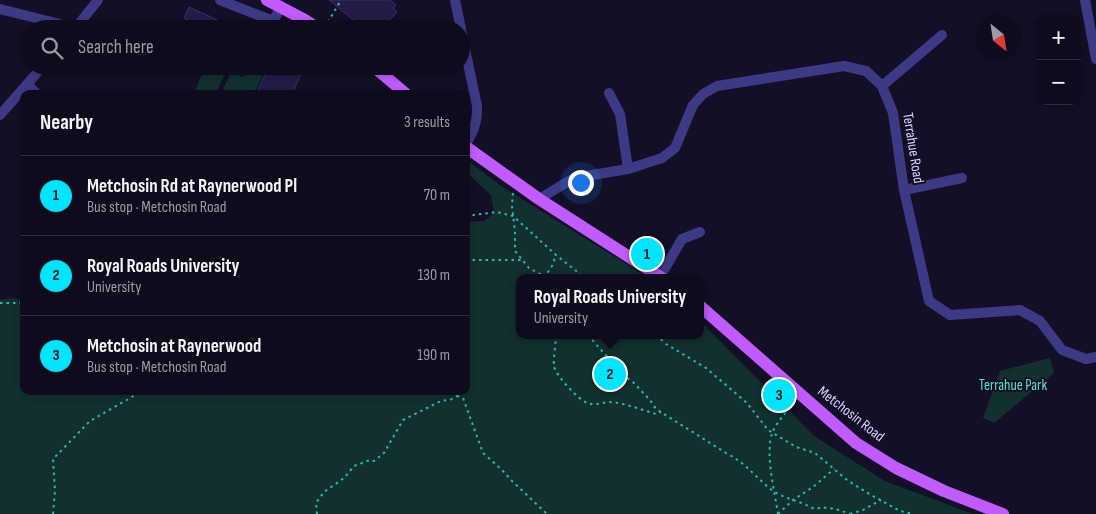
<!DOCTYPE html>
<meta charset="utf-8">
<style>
:root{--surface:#0e0b1c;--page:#1c1929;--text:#f1f3f6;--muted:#9b9ba3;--line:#2e2b3b;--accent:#00e5ff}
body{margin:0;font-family:"Sofia Sans Condensed",sans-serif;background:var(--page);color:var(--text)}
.controls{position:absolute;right:15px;top:15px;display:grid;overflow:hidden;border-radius:10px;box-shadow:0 2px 8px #0003}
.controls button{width:45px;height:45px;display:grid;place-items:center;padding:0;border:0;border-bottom:1px solid var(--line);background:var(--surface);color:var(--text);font:25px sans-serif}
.compass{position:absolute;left:976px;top:15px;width:45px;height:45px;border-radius:50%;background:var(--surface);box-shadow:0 2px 8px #0003;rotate:150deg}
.you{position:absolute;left:580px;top:182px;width:18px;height:18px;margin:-12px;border:4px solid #fff;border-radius:50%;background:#1a73e8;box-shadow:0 0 0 8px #1a73e833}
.badge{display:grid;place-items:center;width:32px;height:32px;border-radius:50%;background:var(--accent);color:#111;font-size:16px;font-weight:700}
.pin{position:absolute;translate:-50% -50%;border:2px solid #fff;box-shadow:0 1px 5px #0006}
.popup{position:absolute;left:516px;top:274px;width:188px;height:65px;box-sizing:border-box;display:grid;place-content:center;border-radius:10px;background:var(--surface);filter:drop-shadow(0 1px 4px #0005);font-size:16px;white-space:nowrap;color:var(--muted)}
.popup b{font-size:19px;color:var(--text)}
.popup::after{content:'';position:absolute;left:50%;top:100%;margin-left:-10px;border:10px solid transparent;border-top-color:var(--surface)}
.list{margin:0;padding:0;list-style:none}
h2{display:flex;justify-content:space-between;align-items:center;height:65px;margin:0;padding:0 20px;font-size:21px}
h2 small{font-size:16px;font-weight:400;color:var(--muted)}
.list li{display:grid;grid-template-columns:32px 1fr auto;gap:15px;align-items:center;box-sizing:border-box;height:80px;padding:0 20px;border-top:1px solid var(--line)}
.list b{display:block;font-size:19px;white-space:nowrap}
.list p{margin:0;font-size:16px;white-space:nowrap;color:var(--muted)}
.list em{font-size:16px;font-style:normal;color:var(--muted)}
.icon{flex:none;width:28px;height:28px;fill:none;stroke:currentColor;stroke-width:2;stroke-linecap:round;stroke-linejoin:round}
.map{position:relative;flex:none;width:1096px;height:514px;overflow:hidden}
.search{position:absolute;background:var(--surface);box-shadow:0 2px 8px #0003;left:20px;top:20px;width:450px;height:55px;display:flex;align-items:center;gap:12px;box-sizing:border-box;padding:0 18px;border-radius:28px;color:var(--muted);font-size:19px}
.panel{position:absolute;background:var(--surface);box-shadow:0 2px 8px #0003;left:20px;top:90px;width:450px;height:305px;border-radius:10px}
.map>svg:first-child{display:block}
.green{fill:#12302f}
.building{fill:#241b47;stroke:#3b2d73}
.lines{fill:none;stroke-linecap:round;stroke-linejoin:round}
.path{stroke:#2fb8b0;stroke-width:2;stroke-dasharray:2.5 4;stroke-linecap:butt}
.minor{stroke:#3d3a85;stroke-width:10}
.major{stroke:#c25bff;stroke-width:12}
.labels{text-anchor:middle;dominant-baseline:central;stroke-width:4;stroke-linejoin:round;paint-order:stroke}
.street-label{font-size:15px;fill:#d9d4ff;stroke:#130f26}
.park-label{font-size:15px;fill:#5fe0c0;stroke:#130f26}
</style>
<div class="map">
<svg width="1096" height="514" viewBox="0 0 1096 514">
<rect width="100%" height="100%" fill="#130f26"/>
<g class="green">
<path d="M205,66h23l-12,28h-22z"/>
<path d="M248,68l15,7 -9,19h-33l10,-22 12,5z"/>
<path d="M466,159l35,27 148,92h-129v57h180v-14l114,115 71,45 88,33h-973v-214l12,-2 12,2v91h442v-169l18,-1 10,-8 -3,-18 -25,-23z"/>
<path d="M1050,358l4,15 -60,50 -11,-5 17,-47z"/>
</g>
<g class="building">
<path d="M329,0h61l6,5 -3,3 4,4 -17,17h-11l-9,-7 -2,2z"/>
<path d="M189,7l48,22h-45l2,-6 -10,-5z"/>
<path d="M269,66h35l-12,28h-36z"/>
</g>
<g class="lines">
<g class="path">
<path d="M328,22l13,-22"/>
<path d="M513,193l-1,13 3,26v19l14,17 15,8"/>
<path d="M466,216l31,-4 16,4 43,39 29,23"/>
<path d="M466,260h56"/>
<path d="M544,278l8,-12 4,-11"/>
<path d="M0,303h24"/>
<path d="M556,335c0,9 -3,24 -2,31 1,9 25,34 33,37 8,3 16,-1 23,-1 15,1 32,8 46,12l5,-2"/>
<path d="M588,335l35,40 10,7 17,18 6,9 70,44c19,9 31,26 47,38 12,8 28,10 41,18 14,-3 23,0 36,5"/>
<path d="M656,335l10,9 40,24 41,35 21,27 28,17 19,6 32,27 19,12 34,19 13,3"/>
<path d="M457,396l6,2 20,55 19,17 10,11 35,33"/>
<path d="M53,514l2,-23 -2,-32 37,-38 42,-24 7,-6"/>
<path d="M317,514l-1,-11 8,-11 20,-14 10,-12 16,-6 4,1 10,-8 19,-33 38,-19 12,-2 4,-3 1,-5"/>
<path d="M778,514c-3,-21 -14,-63 -5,-83 5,-10 13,-19 21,-28"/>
<path d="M778,514l15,-14 20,-13 21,-18"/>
<path d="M850,514l13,-4 18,-10"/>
</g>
<g class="minor">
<path d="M220,0l53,21 8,-14"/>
<path d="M455,0l6,29"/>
<path d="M1085,0l11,59"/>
<path d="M0,9l56,14 16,6"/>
<path d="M75,29l23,-29"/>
<path d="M461,30l16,76c1,15 -4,26 -11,38"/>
<path d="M28,85l9,9"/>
<path d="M882,86l60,-51"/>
<path d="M609,93l11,21 8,55"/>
<path d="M0,115l43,-49"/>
<path d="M904,190l58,-12"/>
<path d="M539,199l35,-21 54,-9 34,-11 13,-10 18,-43 10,-11 14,-8 127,-20 22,5 16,15 11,27 11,77 25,111 21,14 70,-5 20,11 22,29 24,9 10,-2"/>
<path d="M660,277l22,-38 18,-7"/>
</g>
<g class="major">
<path d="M267,0l38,20 14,9"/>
<path d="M373,66l33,28"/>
<path d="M466,147l73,52 123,79"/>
<path d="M700,306l156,137 40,25 48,23 59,23"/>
</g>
</g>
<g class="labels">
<g class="street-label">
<text transform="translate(913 148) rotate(81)">Terrahue Road</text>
<text transform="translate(851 414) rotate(38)">Metchosin Road</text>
</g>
<g class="park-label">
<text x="1013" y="385">Terrahue Park</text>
</g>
</g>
</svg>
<div class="controls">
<button>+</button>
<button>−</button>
</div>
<svg class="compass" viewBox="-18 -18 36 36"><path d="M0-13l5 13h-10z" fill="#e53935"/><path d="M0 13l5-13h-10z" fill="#9b9ba3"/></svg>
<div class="you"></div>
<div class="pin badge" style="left:647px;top:254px">1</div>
<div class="pin badge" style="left:610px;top:374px">2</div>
<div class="popup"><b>Royal Roads University</b>University</div>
<div class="pin badge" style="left:779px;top:395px">3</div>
<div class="search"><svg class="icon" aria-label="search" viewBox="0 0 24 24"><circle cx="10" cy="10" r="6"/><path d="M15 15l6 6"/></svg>Search here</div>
<section class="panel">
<h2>Nearby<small>3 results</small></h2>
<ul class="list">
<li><span class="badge">1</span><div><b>Metchosin Rd at Raynerwood Pl</b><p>Bus stop · Metchosin Road</p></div><em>70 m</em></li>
<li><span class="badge">2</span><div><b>Royal Roads University</b><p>University</p></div><em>130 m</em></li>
<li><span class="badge">3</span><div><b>Metchosin at Raynerwood</b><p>Bus stop · Metchosin Road</p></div><em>190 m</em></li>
</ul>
</section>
</div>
